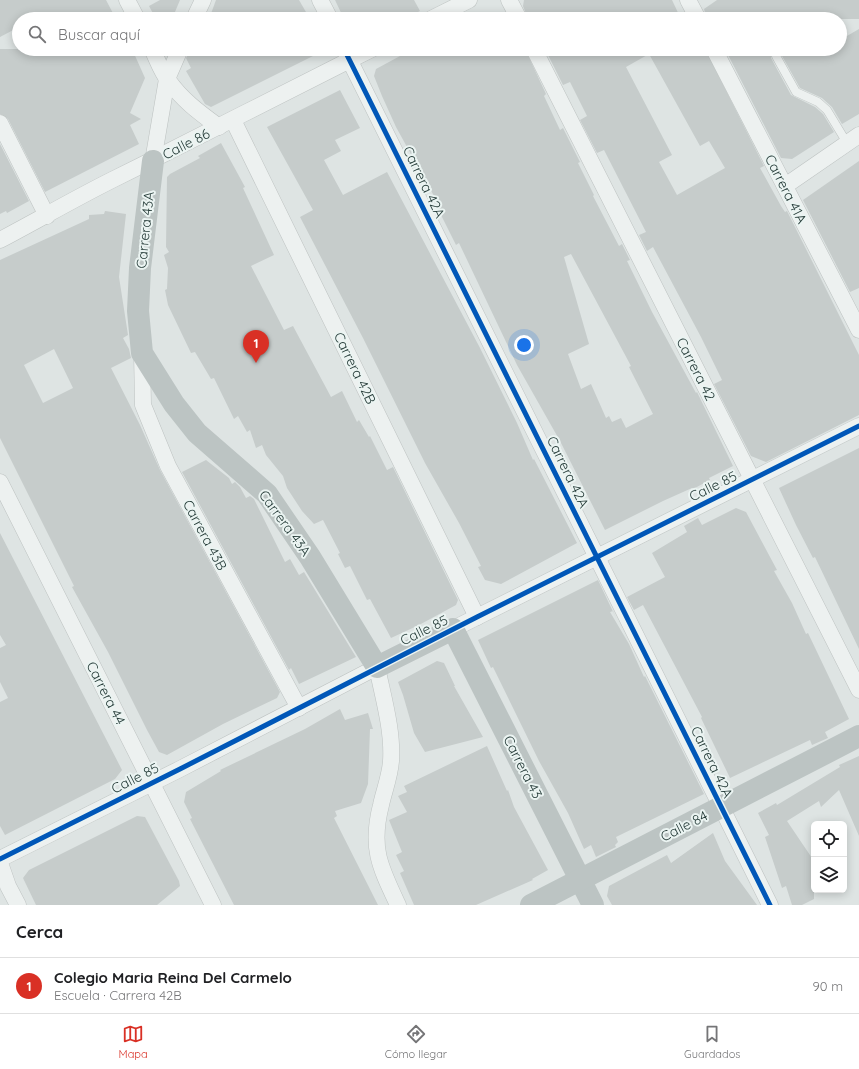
<!DOCTYPE html>
<html lang="es">
<meta charset="utf-8">
<style>
:root{--surface:#fff;--page:#f2f2f2;--text:#202124;--muted:#757577;--line:#e0e0e0;--accent:#d93025}
body{margin:0;font-family:Quicksand,sans-serif;background:var(--page);color:var(--text)}
.controls{position:absolute;right:12px;bottom:12px;display:grid;overflow:hidden;border-radius:6px;box-shadow:0 2px 10px #0003}
.controls button{width:36px;height:36px;display:grid;place-items:center;padding:0;border:0;border-bottom:1px solid var(--line);background:var(--surface);color:var(--text);font:20px sans-serif}
.you{position:absolute;left:524px;top:345px;width:14px;height:14px;margin:-10px;border:3px solid #fff;border-radius:50%;background:#1a73e8;box-shadow:0 0 0 6px #1a73e833}
.badge{display:grid;place-items:center;width:26px;height:26px;border-radius:50%;background:var(--accent);color:#fff;font-size:13px;font-weight:700}
.pin{position:absolute;translate:-50% -33px;filter:drop-shadow(0 1px 2px #0008)}
.pin::after{content:'';position:absolute;top:21px;width:14px;height:12px;background:inherit;clip-path:polygon(0 0,100% 0,50% 100%)}
.list{margin:0;padding:0;list-style:none}
h2{display:flex;justify-content:space-between;align-items:center;height:52px;margin:0;padding:0 16px;font-size:17px}
h2 small{font-size:13px;font-weight:400;color:var(--muted)}
.list li{display:grid;grid-template-columns:26px 1fr auto;gap:12px;align-items:center;box-sizing:border-box;height:56px;padding:0 16px;border-top:1px solid var(--line)}
.list b{display:block;font-size:15px;white-space:nowrap}
.list p{margin:0;font-size:13px;white-space:nowrap;color:var(--muted)}
.list em{font-size:13px;font-style:normal;color:var(--muted)}
.icon{flex:none;width:22px;height:22px;fill:none;stroke:currentColor;stroke-width:2;stroke-linecap:round;stroke-linejoin:round}
.map{position:relative;flex:none;width:859px;height:905px;overflow:hidden}
.search{position:absolute;background:var(--surface);box-shadow:0 2px 10px #0003;left:12px;right:12px;top:12px;height:44px;display:flex;align-items:center;gap:10px;box-sizing:border-box;padding:0 14px;border-radius:22px;color:var(--muted);font-size:15px}
.sheet{height:108px;background:var(--surface)}
nav{display:flex;justify-content:space-around;align-items:center;box-sizing:border-box;height:56px;border-top:1px solid var(--line);background:var(--surface);font-size:11px;color:var(--muted)}
nav a{display:grid;justify-items:center;gap:2px}
nav .on{color:var(--accent)}
.map>svg:first-child{display:block}
.building{fill:#c6cccb;fill-rule:evenodd}
.lines{fill:none;stroke-linecap:round;stroke-linejoin:round}
.lane-casing{stroke:#bdc2c1;stroke-width:9}
.street-casing{stroke:#bdc2c1;stroke-width:17}
.lane{stroke:#edf1f0;stroke-width:8}
.street{stroke:#edf1f0;stroke-width:16}
.secondary{stroke:#bcc4c3;stroke-width:22}
.cycleway-casing{stroke:#ebf4f2;stroke-width:8}
.cycleway{stroke:#0057b8;stroke-width:5}
.labels{text-anchor:middle;dominant-baseline:central;stroke-width:4;stroke-linejoin:round;paint-order:stroke}
.street-label{font-size:14px;fill:#263c39;stroke:#ebf4f2}
</style>
<div class="map">
<svg width="859" height="905" viewBox="0 0 859 905">
<rect width="100%" height="100%" fill="#dee4e3"/>
<g class="building">
<path d="M0,0h106l10,19h-97v8l-19,10z"/>
<path d="M160,0h20l-8,19h-16l-7,-13z"/>
<path d="M216,0h83l11,19h-101z"/>
<path d="M335,0h79l6,11 -16,8h-60z"/>
<path d="M524,0h148l9,19h-153l-5,-13z"/>
<path d="M717,0h142v19h-152l-3,-10z"/>
<path d="M859,29v85l-17,10 -10,-17 -10,-9 -22,-10 -18,-32 2,-7h56v-9z"/>
<path d="M0,49h132l13,29 -15,35 11,6 -11,6 9,19 -94,48 -37,-73 -8,-5z"/>
<path d="M199,49h128l-116,58 -6,-3 -19,-33 5,-3 -5,-10 2,-3z"/>
<path d="M413,49h112l21,45 -2,2 16,34 3,-2 17,34 -2,1 16,32 -1,1 26,50 3,-2 8,16 -3,1 25,51 44,81 1,-1 36,74 -24,12 1,2 -17,9 -1,-1 -29,13 -58,29 -45,-89 -43,-76 -58,-122 -3,2 -24,-48 2,-1 -38,-69 -14,-31 -8,-20 2,-7zM571,254l60,112 -2,1 24,47 -27,14 -5,-10 -9,4 -3,-6 -3,2 -15,-34 -10,5 -13,-35 21,-10 -25,-87z"/>
<path d="M545,49h160l59,117 -4,2 21,38 4,6 2,-1 72,144v60l-93,47 -15,-6 -37,-72 8,-4 -21,-43 -48,-90 -6,4 -8,-16 7,-3 -42,-82 -7,3 -17,-33 7,-4 -17,-34 -7,3zM649,54l51,92 9,-5 16,27 -48,27 -18,-33 13,-7 -46,-88z"/>
<path d="M725,49h48l-2,9 20,37 24,12 8,7 11,18 -42,27 -11,-1z"/>
<path d="M340,90l20,38 -25,12 6,11 -17,9 19,35 44,-23 93,176 37,75 16,37 1,-1 43,84 -76,41 -16,-4 -7,-13 3,-1 -22,-43 -34,-60 -62,-125 -63,-121 13,-7 -46,-83z"/>
<path d="M221,143l24,44 -2,1 31,67 -23,11 33,64 9,-4 38,71 11,-6 15,31 2,-2 10,17 1,-1 17,34 6,-3 65,133 -2,5 -37,20 -28,13 -21,-39 -3,1 -17,-34 -5,2 -7,-14 2,-1 -17,-33 -9,4 -12,-13 -15,-23 -4,-12 -17,-21 -4,-10 -6,3 -6,-18 -3,2 -9,-16 -4,3 -20,-41 -3,1 -16,-27 -4,1 -23,-48 -3,-15 2,-1 1,-21 -4,-13 5,-3 -3,-5 1,-70 3,-3 30,-16 -2,-2z"/>
<path d="M0,144l29,57 -22,12 -1,-2 -6,3z"/>
<path d="M859,161v127l-9,4 -47,-92z"/>
<path d="M105,211l21,3 -7,63 9,58 -5,3 6,11 2,9 -20,10 29,57 20,45 120,222 -3,6 -54,26 -56,31 -8,-3 -12,-22 -39,-78 -36,-65 2,-1 -74,-148v-178l89,-41v-4l15,-1zM54,349l19,39 -30,15 -19,-38z"/>
<path d="M859,448v201l-44,-92 -2,1 -17,-33 -17,-37z"/>
<path d="M206,460l23,18 3,6 3,-2 5,5 6,11 4,-2 4,3 31,63 5,-3 9,16 5,-3 52,85 -57,27 -8,-16 -2,2 -107,-198z"/>
<path d="M736,508l10,4 31,58 -3,1 18,32 14,31 2,-1 41,86 -24,13 3,6 -16,7 -2,-5 -80,38 -29,-60 1,-1 -59,-112 -9,5 -7,-13 38,-20 -13,-24 35,-21 -3,-6 14,-8 4,7z"/>
<path d="M0,533l122,237 -7,9 -110,56 -5,-9v-124l8,-4 -8,-16v-34l6,-3 -6,-10z"/>
<path d="M598,580l18,38 -3,-7 -3,1 19,32 15,33 1,-1 59,118 -88,43 2,5 -3,3 1,2 -20,10 -5,-12 -7,4 -16,-36 -29,-52 -46,-94 -2,1 -13,-28z"/>
<path d="M437,661l7,2 11,23h-1l29,51 -58,15 -11,-19 -11,-38 -5,-13z"/>
<path d="M340,709l5,11 23,-7 5,16h-3l-2,55 -7,19 -26,8 2,5 -3,2 44,87h-144l-44,-86 2,-1 -8,-16 2,-10 35,-21 -1,-1 85,-41z"/>
<path d="M487,746l20,45 1,-1 6,17 34,63 -16,9 1,1 -57,25h-62l-14,-32 4,-2 -8,-16 6,-3 -13,-32 18,-8 -9,-16 9,-4 -3,-6z"/>
<path d="M859,756v80l-20,-46 -18,17 -2,-6 -32,20 27,40v38l-12,6h-10l-6,-19 -4,2 -17,-51 4,-2 -11,-22 18,-10 1,2 63,-38 -1,-2z"/>
<path d="M137,816l8,1 34,64 1,5 -23,19h-121l-13,-27 6,-8z"/>
<path d="M713,833l12,28 32,44h-145l-5,-9 2,-10 58,-31 4,8z"/>
</g>
<g class="lines">
<defs>
<path id="lane" d="M779,49l-3,7 20,36 22,10 9,8 20,33"/>
<g id="street">
<path d="M127,0l10,19"/>
<path d="M320,0l10,19"/>
<path d="M509,0l10,19"/>
<path d="M688,0l10,19"/>
<path d="M194,19l9,-19"/>
<path d="M431,19l38,-19"/>
<path d="M152,49c5,10 9,22 16,31 14,20 32,33 51,47"/>
<path d="M344,49l426,856"/>
<path d="M534,49l325,641"/>
<path d="M714,49l145,281"/>
<path d="M233,120l244,497"/>
<path d="M0,123l47,93"/>
<path d="M153,161l14,-82 13,-30"/>
<path d="M785,186l74,-51"/>
<path d="M0,240c38,-20 74,-41 112,-60 87,-43 173,-88 260,-131"/>
<path d="M142,353l1,52 25,61 131,242"/>
<path d="M0,482l213,423"/>
<path d="M453,629l406,-203"/>
<path d="M0,859l180,-90 197,-102c6,30 16,63 14,94 -1,15 -7,30 -10,44 -11,43 -1,62 17,100"/>
<path d="M0,863l8,23 10,19"/>
</g>
</defs>
<use href="#lane" class="lane-casing"/>
<use href="#street" class="street-casing"/>
<use href="#lane" class="lane"/>
<use href="#street" class="street"/>
<g class="secondary">
<path d="M153,161l-13,107 -2,43 4,42 32,51 23,29 70,61 43,63 67,110 76,-38 140,276"/>
<path d="M531,905l328,-169"/>
</g>
<defs>
<g id="cycleway">
<path d="M344,49l426,856"/>
<path d="M0,859l180,-90 297,-152 382,-191"/>
</g>
</defs>
<use href="#cycleway" class="cycleway-casing"/>
<use href="#cycleway" class="cycleway"/>
</g>
<g class="labels">
<g class="street-label">
<text transform="translate(186 144) rotate(-27)">Calle 86</text>
<text transform="translate(424 182) rotate(64)">Carrera 42A</text>
<text transform="translate(786 189) rotate(63)">Carrera 41A</text>
<text transform="translate(145 230) rotate(-84)">Carrera 43A</text>
<text transform="translate(355 368) rotate(64)">Carrera 42B</text>
<text transform="translate(696 369) rotate(63)">Carrera 42</text>
<text transform="translate(568 472) rotate(64)">Carrera 42A</text>
<text transform="translate(713 486) rotate(-26)">Calle 85</text>
<text transform="translate(285 523) rotate(54)">Carrera 43A</text>
<text transform="translate(205 535) rotate(62)">Carrera 43B</text>
<text transform="translate(424 630) rotate(-26)">Calle 85</text>
<text transform="translate(106 693) rotate(63)">Carrera 44</text>
<text transform="translate(712 762) rotate(64)">Carrera 42A</text>
<text transform="translate(523 767) rotate(63)">Carrera 43</text>
<text transform="translate(135 778) rotate(-27)">Calle 85</text>
<text transform="translate(684 826) rotate(-27)">Calle 84</text>
</g>
</g>
</svg>
<div class="controls">
<button><svg class="icon" aria-label="locate" viewBox="0 0 24 24"><circle cx="12" cy="12" r="6"/><path d="M12 2v4M12 18v4M2 12h4M18 12h4"/></svg></button>
<button><svg class="icon" aria-label="layers" viewBox="0 0 24 24"><path d="M12 4l9 5-9 5-9-5zM3 14l9 5 9-5"/></svg></button>
</div>
<div class="you"></div>
<div class="pin badge" style="left:256px;top:363px">1</div>
<div class="search"><svg class="icon" aria-label="search" viewBox="0 0 24 24"><circle cx="10" cy="10" r="6"/><path d="M15 15l6 6"/></svg>Buscar aquí</div>
</div>
<section class="sheet">
<h2>Cerca<small></small></h2>
<ul class="list">
<li><span class="badge">1</span><div><b>Colegio Maria Reina Del Carmelo</b><p>Escuela · Carrera 42B</p></div><em>90 m</em></li>
</ul>
</section>
<nav>
<a class="on"><svg class="icon" aria-label="map" viewBox="0 0 24 24"><path d="M3 6l6-2 6 2 6-2v14l-6 2-6-2-6 2zM9 4v14M15 6v14"/></svg>Mapa</a>
<a><svg class="icon" aria-label="directions" viewBox="0 0 24 24"><path d="M12 3l9 9-9 9-9-9zM9 14v-3h6M13 9l2 2-2 2"/></svg>Cómo llegar</a>
<a><svg class="icon" aria-label="saved" viewBox="0 0 24 24"><path d="M7 4h10v16l-5-4-5 4z"/></svg>Guardados</a>
</nav>
